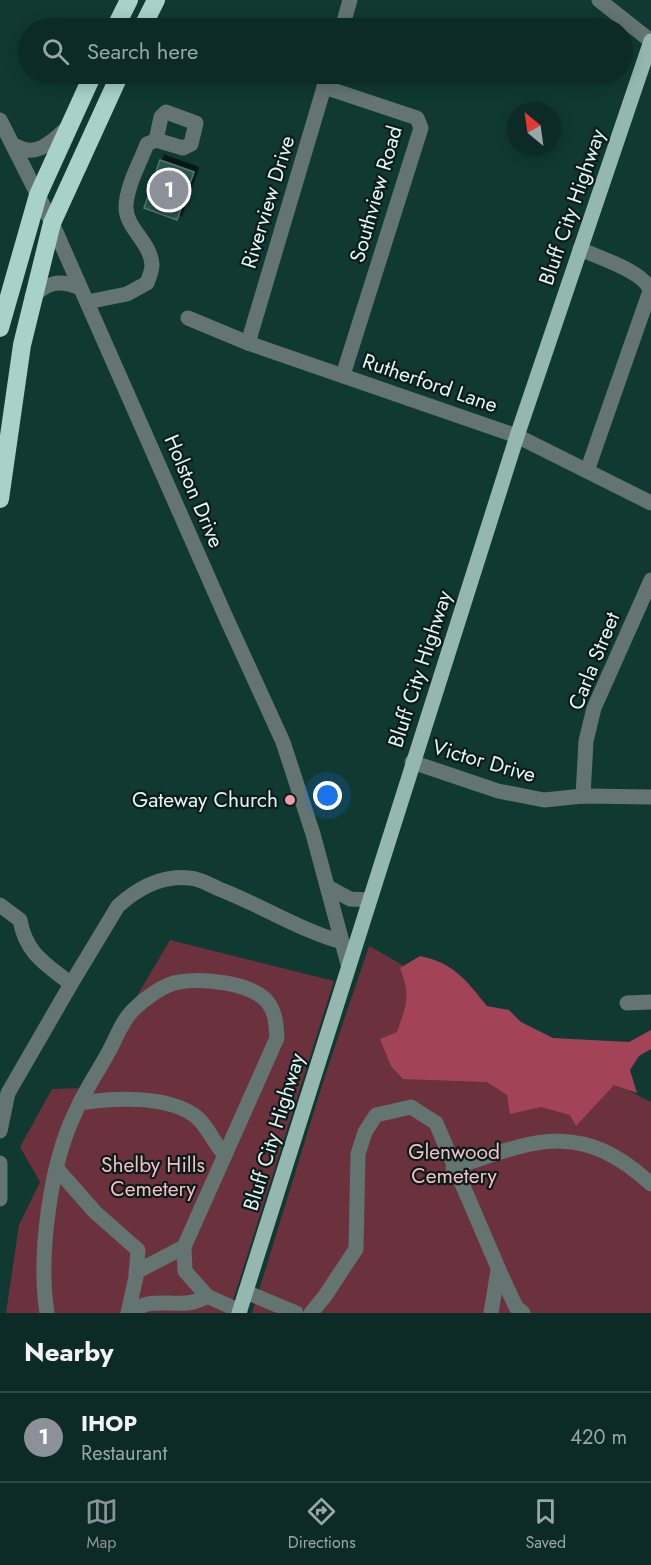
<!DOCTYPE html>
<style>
:root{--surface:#0c2b26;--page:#15332e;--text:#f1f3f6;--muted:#9aa7a7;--line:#2c4743;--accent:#8c9099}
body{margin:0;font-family:Jost,sans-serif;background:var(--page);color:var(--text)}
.compass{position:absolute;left:507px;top:102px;width:54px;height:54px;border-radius:50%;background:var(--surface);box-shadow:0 3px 15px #0003;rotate:331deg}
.you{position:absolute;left:328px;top:796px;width:21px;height:21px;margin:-15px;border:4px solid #fff;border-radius:50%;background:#1a73e8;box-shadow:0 0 0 9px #1a73e833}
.badge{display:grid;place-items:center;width:39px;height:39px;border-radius:50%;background:var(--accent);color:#fff;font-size:20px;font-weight:700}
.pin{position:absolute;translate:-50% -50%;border:3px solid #fff;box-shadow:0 2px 6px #0006}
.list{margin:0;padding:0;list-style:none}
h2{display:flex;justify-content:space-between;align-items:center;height:78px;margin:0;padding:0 24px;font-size:26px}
h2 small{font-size:20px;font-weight:400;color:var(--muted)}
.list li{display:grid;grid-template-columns:39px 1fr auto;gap:18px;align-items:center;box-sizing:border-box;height:90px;padding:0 24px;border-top:2px solid var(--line)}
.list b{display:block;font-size:22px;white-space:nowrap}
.list p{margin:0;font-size:20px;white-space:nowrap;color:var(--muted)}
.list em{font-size:20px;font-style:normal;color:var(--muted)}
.icon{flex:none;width:33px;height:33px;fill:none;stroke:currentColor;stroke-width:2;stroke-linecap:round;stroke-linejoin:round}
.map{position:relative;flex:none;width:651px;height:1313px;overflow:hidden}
.search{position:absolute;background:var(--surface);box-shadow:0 3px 15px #0003;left:18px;right:18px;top:18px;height:66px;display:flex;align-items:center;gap:15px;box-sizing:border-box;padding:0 21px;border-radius:33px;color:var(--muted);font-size:22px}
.sheet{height:168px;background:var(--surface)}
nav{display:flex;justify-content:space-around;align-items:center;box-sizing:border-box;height:84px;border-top:2px solid var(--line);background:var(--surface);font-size:16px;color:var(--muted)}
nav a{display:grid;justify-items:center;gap:3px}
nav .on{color:var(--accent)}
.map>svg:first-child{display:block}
.green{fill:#6b323d}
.forest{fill:#a24358}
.building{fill:#2d544d;stroke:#517971;stroke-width:1.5;filter:url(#shadow)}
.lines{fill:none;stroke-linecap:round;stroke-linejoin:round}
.minor{stroke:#637471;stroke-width:15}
.major{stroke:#94b7b0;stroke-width:15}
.highway{stroke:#a7d1c9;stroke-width:18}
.poi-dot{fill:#f39aa9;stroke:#0c1c1a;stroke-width:2}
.labels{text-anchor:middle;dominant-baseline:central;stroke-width:4.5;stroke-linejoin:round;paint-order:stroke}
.street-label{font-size:21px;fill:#e2f7f3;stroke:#0c1c1a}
.poi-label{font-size:21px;fill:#e2f7f3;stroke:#0c1c1a;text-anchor:end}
.park-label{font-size:21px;fill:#f5bfc7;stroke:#0c1c1a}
</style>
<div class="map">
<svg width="651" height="1313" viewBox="0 0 651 1313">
<defs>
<filter id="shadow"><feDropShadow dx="4.5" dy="-4.5" stdDeviation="0" flood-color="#0009"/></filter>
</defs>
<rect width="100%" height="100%" fill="#103932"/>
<g class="green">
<path d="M170,940l164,41 -105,332h-223l13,-88 21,-43 -20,-35 32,-58 31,-1z"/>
<path d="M369,946l218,123 64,33v211h-399l72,-234z"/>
</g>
<path class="forest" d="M420,956c34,7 46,24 67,50l22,4 12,12 32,16 76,4 22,-12v19l-12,7 -9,14 7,23 -23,-8 -38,41 -6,-11 -29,-8 -31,7 -3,-19 -20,-13 -84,-3 -12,-13 -11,-27 17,-7c10,-30 14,-34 3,-64z"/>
<path class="building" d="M160,160l34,12 -17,48 -33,-12z"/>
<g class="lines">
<g class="minor">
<path d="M599,0l52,41"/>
<path d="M342,28l8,-28"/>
<path d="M324,87l93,31 4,10 -78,247"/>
<path d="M0,120l52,103 172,390 59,129 30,92 35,130"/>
<path d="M16,146c20,12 36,-4 50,-17"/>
<path d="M580,249c17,8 66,23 70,42l-63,180"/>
<path d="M32,297c16,-15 28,-18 48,-9"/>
<path d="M87,302l40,-8 20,-11c2,-5 5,-13 5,-18 -1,-23 -27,-37 -26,-59 1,-21 14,-43 21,-62l9,-4 27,8 8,-4 5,-21 -30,-11 -5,5 -5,23"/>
<path d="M188,318l60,25 269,93 134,67"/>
<path d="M248,343l80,-269"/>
<path d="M412,762l86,29 46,9 39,-4 68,1"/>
<path d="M583,796l3,-55 8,-33 57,-128"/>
<path d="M328,887l22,12 19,1"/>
<path d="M0,905l20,15c6,34 26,44 51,64l-63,109 -8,38"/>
<path d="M71,984l47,-78c19,-17 44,-31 71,-28 10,0 21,7 30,11 42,16 80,41 123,53"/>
<path d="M627,1003l24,-1"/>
<path d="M80,1103c33,-5 85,-8 114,12 14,10 19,28 31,40"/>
<path d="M0,1163v36"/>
<path d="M453,1168c82,-28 127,-49 198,16"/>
<path d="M58,1170l37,42 43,38 -2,27 -8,36"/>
<path d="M136,1272l48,-25"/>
<path d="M246,1292l50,21"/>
<path d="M47,1313c-9,-57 3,-148 28,-200 9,-21 22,-40 33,-60 8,-14 13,-31 25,-43 11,-11 31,-26 46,-28 23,-4 75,0 90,22 7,10 7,22 8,34l-93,209 1,24 22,25 33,15"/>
<path d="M132,1313c20,-21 50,0 75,-17"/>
<path d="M311,1313l14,-17 31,-47 2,-95 7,-22 11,-17 35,-8 25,16 66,154 14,30 7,6"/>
<path d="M491,1313l7,-43"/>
</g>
<path class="major" d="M239,1313l278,-877 134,-395"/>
<g class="highway">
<path d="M115,28l14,-28"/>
<path d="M142,28l14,-28"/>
<path d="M0,328l38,-133 55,-121"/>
<path d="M0,499l22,-154 30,-122 68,-149"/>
</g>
</g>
<circle class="poi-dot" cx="290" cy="800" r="6"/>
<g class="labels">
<g class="street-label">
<text transform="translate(376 194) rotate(-74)">Southview Road</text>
<text transform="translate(268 202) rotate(-73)">Riverview Drive</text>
<text transform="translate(572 207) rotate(-71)">Bluff City Highway</text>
<text transform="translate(430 383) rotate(19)">Rutherford Lane</text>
<text transform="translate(194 491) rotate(67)">Holston Drive</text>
<text transform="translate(594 661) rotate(-68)">Carla Street</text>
<text transform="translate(420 669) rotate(-72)">Bluff City Highway</text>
<text transform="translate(484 761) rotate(16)">Victor Drive</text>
<text transform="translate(274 1132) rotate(-73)">Bluff City Highway</text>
</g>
<g class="poi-label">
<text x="278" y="800">Gateway Church</text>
</g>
<g class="park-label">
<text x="454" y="1152">Glenwood<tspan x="454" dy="24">Cemetery</tspan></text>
<text x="153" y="1165">Shelby Hills<tspan x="153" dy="24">Cemetery</tspan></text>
</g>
</g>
</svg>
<svg class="compass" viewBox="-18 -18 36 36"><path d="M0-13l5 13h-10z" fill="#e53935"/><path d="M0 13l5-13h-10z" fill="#9aa7a7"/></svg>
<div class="you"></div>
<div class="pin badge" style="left:169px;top:190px">1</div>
<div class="search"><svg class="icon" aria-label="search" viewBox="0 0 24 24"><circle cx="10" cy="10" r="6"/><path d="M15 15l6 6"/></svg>Search here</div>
</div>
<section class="sheet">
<h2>Nearby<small></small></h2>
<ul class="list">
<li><span class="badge">1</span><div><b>IHOP</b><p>Restaurant</p></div><em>420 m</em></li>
</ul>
</section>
<nav>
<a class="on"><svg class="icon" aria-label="map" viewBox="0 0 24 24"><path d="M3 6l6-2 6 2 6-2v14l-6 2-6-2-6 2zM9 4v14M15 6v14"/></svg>Map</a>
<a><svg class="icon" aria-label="directions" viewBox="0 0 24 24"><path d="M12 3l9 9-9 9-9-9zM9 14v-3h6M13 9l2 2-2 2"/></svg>Directions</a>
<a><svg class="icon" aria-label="saved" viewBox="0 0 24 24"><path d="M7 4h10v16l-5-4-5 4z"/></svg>Saved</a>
</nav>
